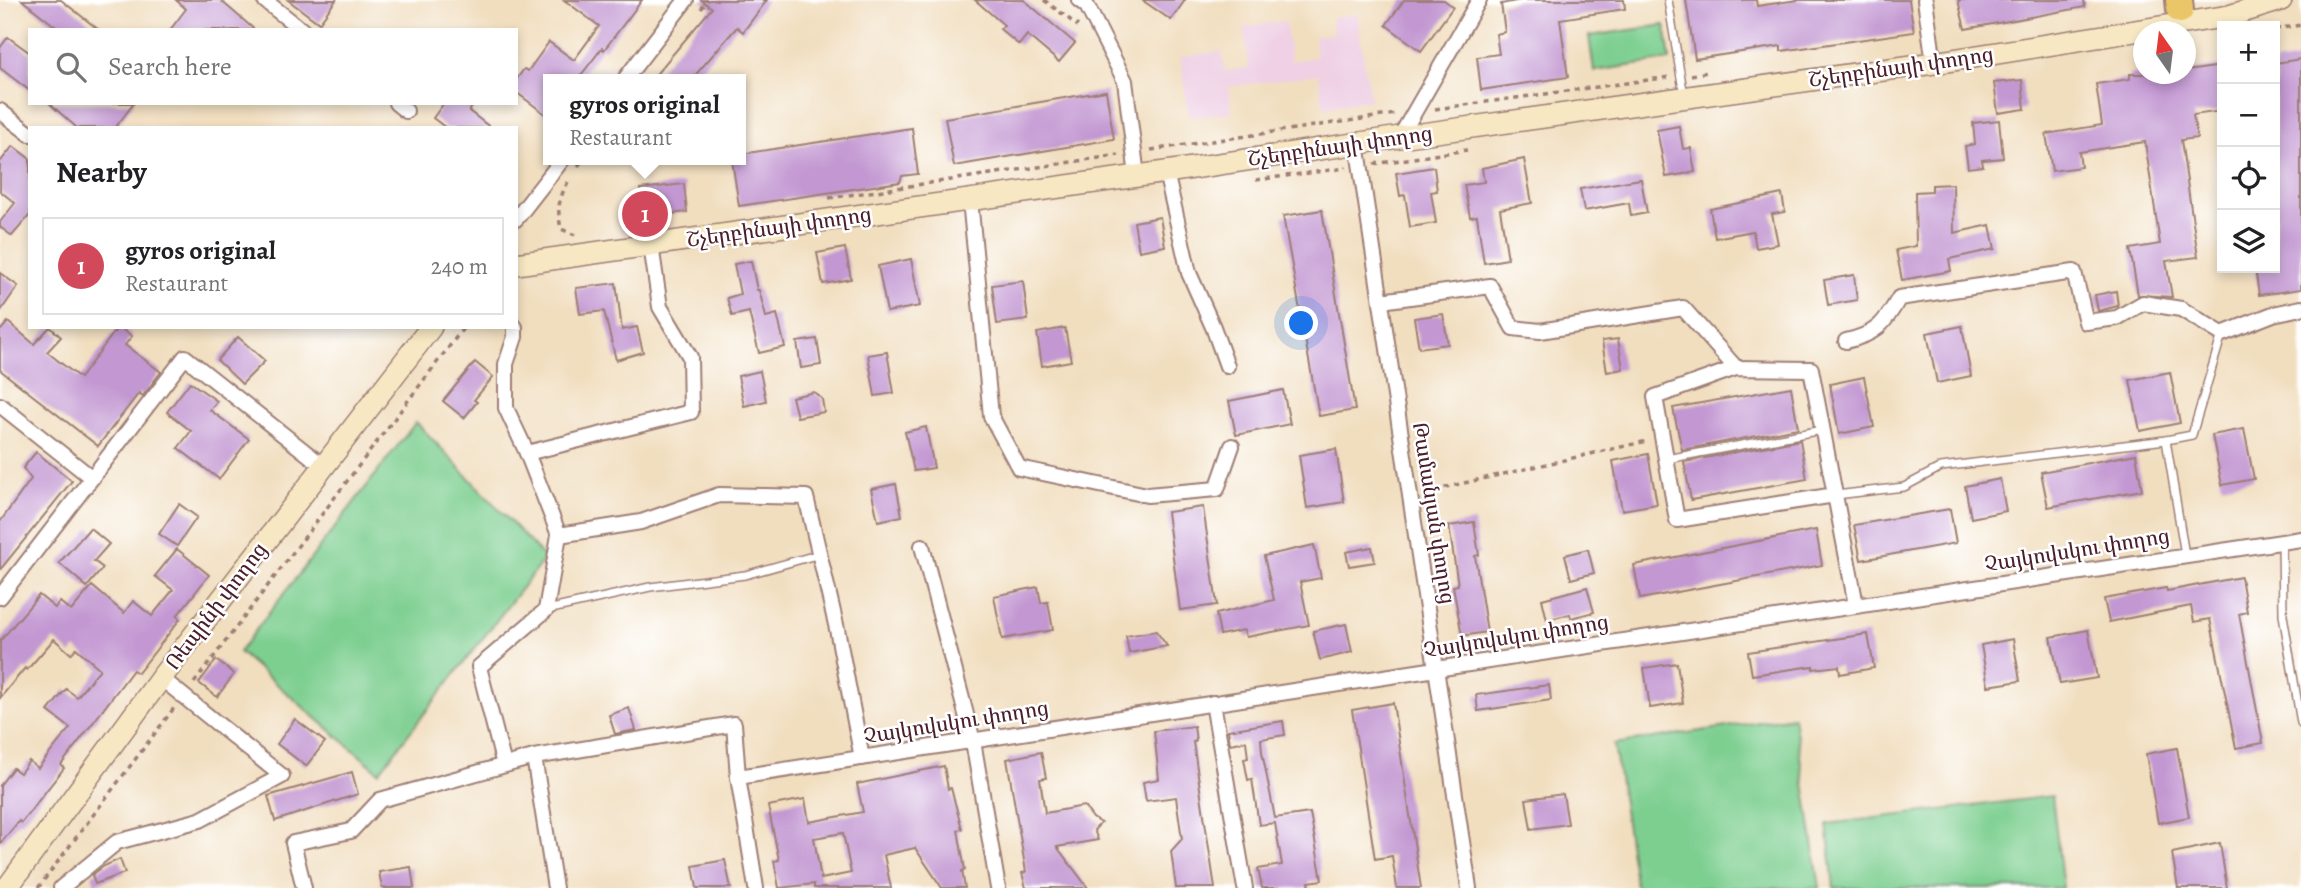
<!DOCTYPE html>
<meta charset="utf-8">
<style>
:root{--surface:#fff;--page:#f2f2f2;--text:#202124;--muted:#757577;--line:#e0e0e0;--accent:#d1495b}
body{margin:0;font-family:Alegreya,"Noto Serif Armenian",serif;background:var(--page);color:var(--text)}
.controls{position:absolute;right:21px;top:21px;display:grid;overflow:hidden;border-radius:0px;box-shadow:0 4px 10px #0003}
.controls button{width:63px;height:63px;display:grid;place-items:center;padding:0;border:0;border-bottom:2px solid var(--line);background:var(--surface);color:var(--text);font:35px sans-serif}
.compass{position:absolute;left:2133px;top:21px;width:63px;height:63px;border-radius:50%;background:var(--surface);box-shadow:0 4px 10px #0003;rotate:346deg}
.you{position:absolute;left:1302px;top:324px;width:24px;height:24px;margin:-18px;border:5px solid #fff;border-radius:50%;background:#1a73e8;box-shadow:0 0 0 10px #1a73e833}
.badge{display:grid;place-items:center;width:46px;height:46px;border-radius:50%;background:var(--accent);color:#fff;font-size:23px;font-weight:700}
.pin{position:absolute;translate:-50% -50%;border:4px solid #fff;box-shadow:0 2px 7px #0006}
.popup{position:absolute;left:543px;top:74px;width:203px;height:91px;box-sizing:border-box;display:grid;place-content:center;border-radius:0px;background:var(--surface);filter:drop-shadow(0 2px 5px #0005);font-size:23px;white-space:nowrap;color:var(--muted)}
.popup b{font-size:26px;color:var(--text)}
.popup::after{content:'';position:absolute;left:50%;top:100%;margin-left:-14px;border:14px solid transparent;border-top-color:var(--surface)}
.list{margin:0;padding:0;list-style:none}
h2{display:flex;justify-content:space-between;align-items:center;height:91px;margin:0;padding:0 28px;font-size:30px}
h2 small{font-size:23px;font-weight:400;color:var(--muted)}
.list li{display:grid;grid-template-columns:46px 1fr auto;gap:21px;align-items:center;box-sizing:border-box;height:98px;margin:0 14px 14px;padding:0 14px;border:2px solid var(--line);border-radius:0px}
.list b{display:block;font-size:26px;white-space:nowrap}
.list p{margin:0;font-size:23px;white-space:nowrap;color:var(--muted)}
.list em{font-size:23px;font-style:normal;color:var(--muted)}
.icon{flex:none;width:38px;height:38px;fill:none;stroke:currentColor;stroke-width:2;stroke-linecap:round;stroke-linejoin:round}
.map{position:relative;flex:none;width:2301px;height:888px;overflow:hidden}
.search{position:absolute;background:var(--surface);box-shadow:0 4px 10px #0003;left:28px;top:28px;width:490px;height:77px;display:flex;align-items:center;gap:18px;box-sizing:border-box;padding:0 24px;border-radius:0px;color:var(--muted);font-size:26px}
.panel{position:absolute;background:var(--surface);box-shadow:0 4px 10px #0003;left:28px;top:126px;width:490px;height:203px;border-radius:0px}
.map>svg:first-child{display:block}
.built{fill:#efd0e5}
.green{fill:#7dcf90;stroke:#64775e;stroke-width:2}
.building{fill:#c297d2;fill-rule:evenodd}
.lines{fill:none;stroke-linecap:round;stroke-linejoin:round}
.lane-casing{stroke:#9e7e75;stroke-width:10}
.street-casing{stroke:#9e7e75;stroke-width:18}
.secondary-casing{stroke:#9e7e75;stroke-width:24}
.highway-casing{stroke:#9e7e75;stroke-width:30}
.path{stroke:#9e7e75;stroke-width:3.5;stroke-dasharray:5 5;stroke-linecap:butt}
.lane{stroke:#fff;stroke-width:7}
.street{stroke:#fff;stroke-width:14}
.secondary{stroke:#f7e8c3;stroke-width:21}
.highway{stroke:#ebc669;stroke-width:26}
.labels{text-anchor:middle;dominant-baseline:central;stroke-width:5;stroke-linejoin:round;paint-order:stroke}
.street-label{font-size:21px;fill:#4a1f2b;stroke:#fff}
</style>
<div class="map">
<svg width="2301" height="888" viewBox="0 0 2301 888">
<rect width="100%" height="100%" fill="#fff"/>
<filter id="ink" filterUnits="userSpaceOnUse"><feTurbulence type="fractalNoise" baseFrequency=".0143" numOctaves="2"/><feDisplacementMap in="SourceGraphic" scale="14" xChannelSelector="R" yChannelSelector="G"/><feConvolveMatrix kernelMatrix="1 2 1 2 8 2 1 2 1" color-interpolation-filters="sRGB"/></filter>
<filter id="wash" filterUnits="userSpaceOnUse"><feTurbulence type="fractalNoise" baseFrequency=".00686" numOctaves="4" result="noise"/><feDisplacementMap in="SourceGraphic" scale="28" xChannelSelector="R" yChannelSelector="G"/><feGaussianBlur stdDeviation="1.57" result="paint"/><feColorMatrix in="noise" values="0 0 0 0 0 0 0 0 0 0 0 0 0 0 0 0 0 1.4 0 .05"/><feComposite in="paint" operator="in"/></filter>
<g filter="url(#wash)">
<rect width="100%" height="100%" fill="#f1debf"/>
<path class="built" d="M1357,14l13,86 -46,7 -6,-33 -90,13 4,25 -43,6 -9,-61 41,-6 4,20 24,-3 -5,-41 41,-6 6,40 25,-4 -2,-20 19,-3 -2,-16z"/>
<g class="green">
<path d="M1665,25l5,35 -76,11 -5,-35z"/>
<path d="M416,422l129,136 -166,214 -140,-120z"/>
<path d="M1794,717l26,171h-184l-22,-144z"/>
<path d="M2052,796l11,92h-229l-7,-64z"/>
</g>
<g id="blocks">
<g class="building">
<path d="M22,0h39l38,30h-39z"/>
<path d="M176,0h44l35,30h-85l16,-21z"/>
<path d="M288,0h48l-17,23z"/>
<path d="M564,0h78l-38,50 -2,-2 -24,31h-29v38l-33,-25v-12l8,-11 4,2 21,-29 25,18 25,-34z"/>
<path d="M701,0h66l-24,32 -6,-5 -45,52h-40l60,-71z"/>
<path d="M975,0h49l51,43 -16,19 -32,-27 -8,10 -19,-16 4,-4z"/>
<path d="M1142,0h43l-14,20z"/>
<path d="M1404,0h40l9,7 -32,44 -35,-26z"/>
<path d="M1521,0h103l1,9 -65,10 8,58 -87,13 -4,-33 22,-3 -3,-20 9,-2 -4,-28z"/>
<path d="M1686,0h70l1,6 41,-6h111l5,32 -133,19v-5l-86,13z"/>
<path d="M1958,0h126l1,7 -120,22z"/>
<path d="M8,37l22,16v38l-30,-23v-20z"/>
<path d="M2301,59v230l-42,6 -4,-27h20v-205z"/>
<path d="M2222,66v45l-29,4 4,23 -16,2 17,117 -32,4 6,36 -34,-2 -8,-46 30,-5 -15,-102 -66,10 2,15 -29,4 -6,-37 56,-9 -6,-41 34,-5v-5h56v-3z"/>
<path d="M2022,80l3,29 -27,4 -4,-30z"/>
<path d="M1106,91l8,48 -160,27 -9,-48z"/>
<path d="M49,103h85l-19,25h-38z"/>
<path d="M444,103h31l-6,8 22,17h-45l-13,-10z"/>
<path d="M1999,120l4,38 -21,2 1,6 -15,2 -3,-22 10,-2 -2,-21z"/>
<path d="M1679,126l4,23 8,-1 4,24 -29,5 -9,-47z"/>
<path d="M912,128l6,46 -16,2 -2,6 -161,24 -7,-46h9v-6z"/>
<path d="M13,146l17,13v56l-18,21 -12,-9v-5l15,-19 -15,-12v-29z"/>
<path d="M1524,159l8,44 -32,6 8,50 -24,4 -7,-47 -7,1 -6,-32 20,-3 -2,-14z"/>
<path d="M1434,167l3,24 -6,1 5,31 -26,4 -5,-32 -5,1 -4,-23z"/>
<path d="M1641,179l6,34 -16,3 -2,-13 -45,8 -4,-22z"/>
<path d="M684,184l3,28 -44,5 -3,-28z"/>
<path d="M1953,184l1,49 36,-8 5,24 -46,10 2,12 -49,9 -6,-30 20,-4 -1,-54 17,-1v-6z"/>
<path d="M1782,194l3,18 -13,2 6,30 -22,4 -3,-17 -38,7 -5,-29z"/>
<path d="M1322,210l33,200 -36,6 -36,-200z"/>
<path d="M1160,217l5,29 -26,5 -5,-29z"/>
<path d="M845,248l6,31 -28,5 -6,-31z"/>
<path d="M911,259l9,47 -33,6 -9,-46z"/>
<path d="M751,261l6,29h2l7,27 11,-3 8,33 -26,6 -10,-41 -17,4 -5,-18 13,-4 -6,-30z"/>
<path d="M0,273l18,13 -18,26z"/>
<path d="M1854,275l3,25 -29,5 -4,-25z"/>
<path d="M1023,281l5,39 -31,4 -5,-39z"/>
<path d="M616,283l6,47 15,-3 6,25 -27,8 -12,-49 -24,3 -4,-26z"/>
<path d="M2116,291l2,15 -20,5 -3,-16z"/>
<path d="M1443,314l5,30 -29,4 -5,-30z"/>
<path d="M8,322l26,22 16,-17 11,10 -14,15 33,26 38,-51 14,9 -7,9 36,27 -18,24 -4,-3 -41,53 -98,-76v-39z"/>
<path d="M1962,326l9,50 -34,7 -10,-50z"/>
<path d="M1065,328l6,33 -29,5 -5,-33z"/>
<path d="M238,337l27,24 -23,23 -25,-24z"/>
<path d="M817,339l4,26 -20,3 -4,-26z"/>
<path d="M1618,339l5,30 -16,3 -5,-31z"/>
<path d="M887,352l7,41 -19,3 -7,-41z"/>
<path d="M475,362l18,15 -19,23 3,2 -13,16 -21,-17z"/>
<path d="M760,371l6,30 -22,5 -6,-30z"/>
<path d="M2170,372l10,51 -40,8 -10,-51z"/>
<path d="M1864,377l10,50 -35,7 -9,-50z"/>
<path d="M190,382l27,19 -7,9 39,29 -30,40 -41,-31 13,-17 -24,-19z"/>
<path d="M1791,387l7,41 -116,22 -9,-42z"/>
<path d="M1283,390l7,34 -54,11 -7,-34z"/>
<path d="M814,392l8,7 2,13 -27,5 -5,-20z"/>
<path d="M926,427l8,41 -20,3 -9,-39z"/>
<path d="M2244,429l10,50 -32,6 -10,-50z"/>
<path d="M1800,440l7,39 -116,21 -7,-38z"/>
<path d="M1336,449l8,53 -37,6 -8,-53z"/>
<path d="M36,452l36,29 -72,89v-48l31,-43 -8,-11z"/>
<path d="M1648,454l9,50 -35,6 -9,-49z"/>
<path d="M2136,454l6,36 -94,17 -7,-35z"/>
<path d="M2000,479l6,32 -35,7 -6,-32z"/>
<path d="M896,484l6,32 -24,5 -7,-32z"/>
<path d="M179,504l18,13 -20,29 -18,-12z"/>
<path d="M1203,507l14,98 -37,5 -13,-98z"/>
<path d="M1950,509l6,34 -95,17 -7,-35z"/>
<path d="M1474,522l5,33 -4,1 12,76 -25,4 -9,-50 5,-1 -9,-59z"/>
<path d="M90,528l19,16 -15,17 9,7 -16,19 -28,-24z"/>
<path d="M1816,530l6,35 -182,34 -6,-34z"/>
<path d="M1314,545l7,33 -21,4 9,43 -63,12 -2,-7 -24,5 -4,-21 58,-14 -10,-44z"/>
<path d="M1372,547l3,15 -26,4 -3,-14z"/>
<path d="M177,549l32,26 -32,41 3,3 -42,54 -5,-3 -72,95 3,3 -43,55 -2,-2 -19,23v-59l13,-17 7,5 9,-12 9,7 32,-40 -22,-17 18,-22 11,8 23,-28 -24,-21 -5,6 -17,-15 -27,31 -2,-2 -25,30v-57l39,-46 16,13 5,-6 11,9 21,-25 32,27 9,-12 19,15 21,-26 -18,-14z"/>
<path d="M1588,549l6,24 -23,6 -6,-24z"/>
<path d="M2241,577l6,35 -8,2 24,129 -27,5 -26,-129 -16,3 -3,-16 -82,16 -5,-23 62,-11 1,3z"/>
<path d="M1038,587l3,16 7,-1 5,28 -51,9 -8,-43z"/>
<path d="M1587,587l7,25 -23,6 -1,-4 -23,6 -5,-21z"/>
<path d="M1346,624l6,28 -32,8 -7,-29z"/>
<path d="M2088,630l9,48 -37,6 -9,-47z"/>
<path d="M1156,631l11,15 -38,7 -3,-17z"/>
<path d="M1868,634l6,34 -34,6 -1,-8 -26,3v-3l-61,9 -4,-23z"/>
<path d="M2013,639l7,42 -32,5 -7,-41z"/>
<path d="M216,660l18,14 -17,23 -18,-14z"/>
<path d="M1677,663l6,40 -33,5 -6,-40z"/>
<path d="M1549,685l2,15 -73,11 -2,-16z"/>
<path d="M1393,703l28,185h-24l-5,-32 -17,3 -23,-149z"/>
<path d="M629,708l7,22 -21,4 -6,-19z"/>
<path d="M295,719l30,23 -19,24 -29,-22z"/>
<path d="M1283,721l2,14 -24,4 1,13 13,66 35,-5 12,67 -13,2 1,6h-48l-4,-19 24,-4 -7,-42 -16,2 -7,-46 -4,1 -4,-21 4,-1 -2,-17 -16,3 -2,-14z"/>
<path d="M1194,726l2,15 -3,1 22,146h-39l-5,-37 11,-12 -6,-42 -30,4 -3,-19 16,-3 -5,-48z"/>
<path d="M2177,748l12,69 -31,6 -12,-69z"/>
<path d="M1041,752l5,26 -6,1 5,34 39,-7 9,12 8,5 -7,7 4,10 -41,7 31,41h-62l-4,-15 4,-1 -19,-113z"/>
<path d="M944,766l4,23 3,-1 11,41 -4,1 7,40 -3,1 3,17h-23l-27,-40 -31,7 7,33h-77v-4l-35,4 -5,-27 5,-1 -11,-54 37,-7 4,23 54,-10 -6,-28zM843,833l8,40 -30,6 -7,-41z"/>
<path d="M352,772l6,22 -83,27 -7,-25z"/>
<path d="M1563,794l5,30 -37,5 -5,-30z"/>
<path d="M2220,843l7,45h-49l-6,-35z"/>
<path d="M120,859l5,14 -30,11 -3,-9 12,-9z"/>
<path d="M725,860l6,28h-34l-4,-22z"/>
<path d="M411,867l3,21h-32l-3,-16z"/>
</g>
</g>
</g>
<g filter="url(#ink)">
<use href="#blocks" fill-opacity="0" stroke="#9e7e75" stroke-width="2"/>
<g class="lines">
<defs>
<g id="lane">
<path d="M1668,0l16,96"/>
<path d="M2166,440l26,-5 30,-101"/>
<path d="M1667,459l155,-29"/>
<path d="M1836,495l68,-8 37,-20 225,-27 19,115"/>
<path d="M2282,542l1,73 18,108"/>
<path d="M547,610l103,-23 95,-12 75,-21"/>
</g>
<g id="street">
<path d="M264,0l38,30"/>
<path d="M1079,0l8,6 38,75 12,95"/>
<path d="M1925,0l9,63"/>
<path d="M625,79l61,-79"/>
<path d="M396,103l10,8"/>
<path d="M0,111l30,23"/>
<path d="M1400,137l79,-137"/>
<path d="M1357,143l112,745"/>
<path d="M1166,172l23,101 24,54 14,39"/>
<path d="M970,200l21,216 28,52 128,27 70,-6 15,-43"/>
<path d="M516,219l46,-59"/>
<path d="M1381,301l109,-15 23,42 27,3 143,-23 53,60"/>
<path d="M515,327v10l-9,27v44l21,45 164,-41 -1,-55 -30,-50 -9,-62"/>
<path d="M1846,341c30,-7 38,-16 53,-43l175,-26 12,50 31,-4 26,-15 38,6 41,25 51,-20 28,-6"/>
<path d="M0,405l92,73"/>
<path d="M527,453l32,82 82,-13 78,-27 87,2 31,132 25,129"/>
<path d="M1835,495l-158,25 -22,-123 81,-29 75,1 45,236"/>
<path d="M922,546l51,195 25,147"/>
<path d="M0,597l185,-240 138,109"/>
<path d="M1213,703l32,185"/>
<path d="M504,765l-25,-98 67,-57 13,-75"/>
<path d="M738,777l698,-108 865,-130"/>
<path d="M61,888l56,-46 83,-22 82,-44 -121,-98"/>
<path d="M304,888l-11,-45 58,-12 29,-31 154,-43"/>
<path d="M555,888l-21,-131 200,-33 4,53 18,111"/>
</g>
<g id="secondary">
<path d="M516,264l650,-92 234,-35 534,-74 295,-47 52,-16"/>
<path d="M7,888l154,-210 270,-351"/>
</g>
<path id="highway" d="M2179,0l1,10"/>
</defs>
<use href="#lane" class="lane-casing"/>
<use href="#street" class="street-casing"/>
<use href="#secondary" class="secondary-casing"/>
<use href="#highway" class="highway-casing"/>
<g class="path">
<path d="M1044,0l34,26"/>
<path d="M701,9l7,-9"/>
<path d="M2275,29l26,-4"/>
<path d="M1691,75l17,-3"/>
<path d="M1435,109l235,-32"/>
<path d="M1151,150l245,-36"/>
<path d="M1374,164l93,-14"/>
<path d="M578,166l5,-6"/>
<path d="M1256,180l90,-12"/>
<path d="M568,182c-10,19 -11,26 -7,47l14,6"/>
<path d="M829,198l290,-43"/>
<path d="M1425,492l222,-51"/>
<path d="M194,683l270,-356"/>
<path d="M38,888l136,-180"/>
</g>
<use href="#lane" class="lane"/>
<use href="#street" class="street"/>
<use href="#secondary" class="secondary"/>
<use href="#highway" class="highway"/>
</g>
</g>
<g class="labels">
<g class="street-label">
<text transform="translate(1901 67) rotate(-8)">Շչերբինայի փողոց</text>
<text transform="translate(1340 146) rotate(-8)">Շչերբինայի փողոց</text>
<text transform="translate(779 227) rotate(-8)">Շչերբինայի փողոց</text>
<text transform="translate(1434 513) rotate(81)">Թամանյան փողոց</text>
<text transform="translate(2077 550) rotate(-9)">Չայկովսկու փողոց</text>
<text transform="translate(216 606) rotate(-53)">Ռեպինի փողոց</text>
<text transform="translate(1516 636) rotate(-9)">Չայկովսկու փողոց</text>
<text transform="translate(956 722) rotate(-9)">Չայկովսկու փողոց</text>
</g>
</g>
</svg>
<div class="controls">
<button>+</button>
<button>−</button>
<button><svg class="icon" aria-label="locate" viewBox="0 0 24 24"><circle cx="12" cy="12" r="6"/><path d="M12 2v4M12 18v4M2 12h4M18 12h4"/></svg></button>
<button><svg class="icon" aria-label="layers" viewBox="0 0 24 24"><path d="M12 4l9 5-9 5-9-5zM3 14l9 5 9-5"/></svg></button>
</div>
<svg class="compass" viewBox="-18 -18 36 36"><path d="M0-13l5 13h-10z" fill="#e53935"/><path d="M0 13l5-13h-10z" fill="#757577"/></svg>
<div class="you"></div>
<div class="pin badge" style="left:645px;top:214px">1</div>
<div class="popup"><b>gyros original</b>Restaurant</div>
<div class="search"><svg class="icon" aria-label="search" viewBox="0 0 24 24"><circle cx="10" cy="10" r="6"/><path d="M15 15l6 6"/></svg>Search here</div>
<section class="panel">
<h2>Nearby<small></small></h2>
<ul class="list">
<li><span class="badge">1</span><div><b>gyros original</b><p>Restaurant</p></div><em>240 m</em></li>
</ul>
</section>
</div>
